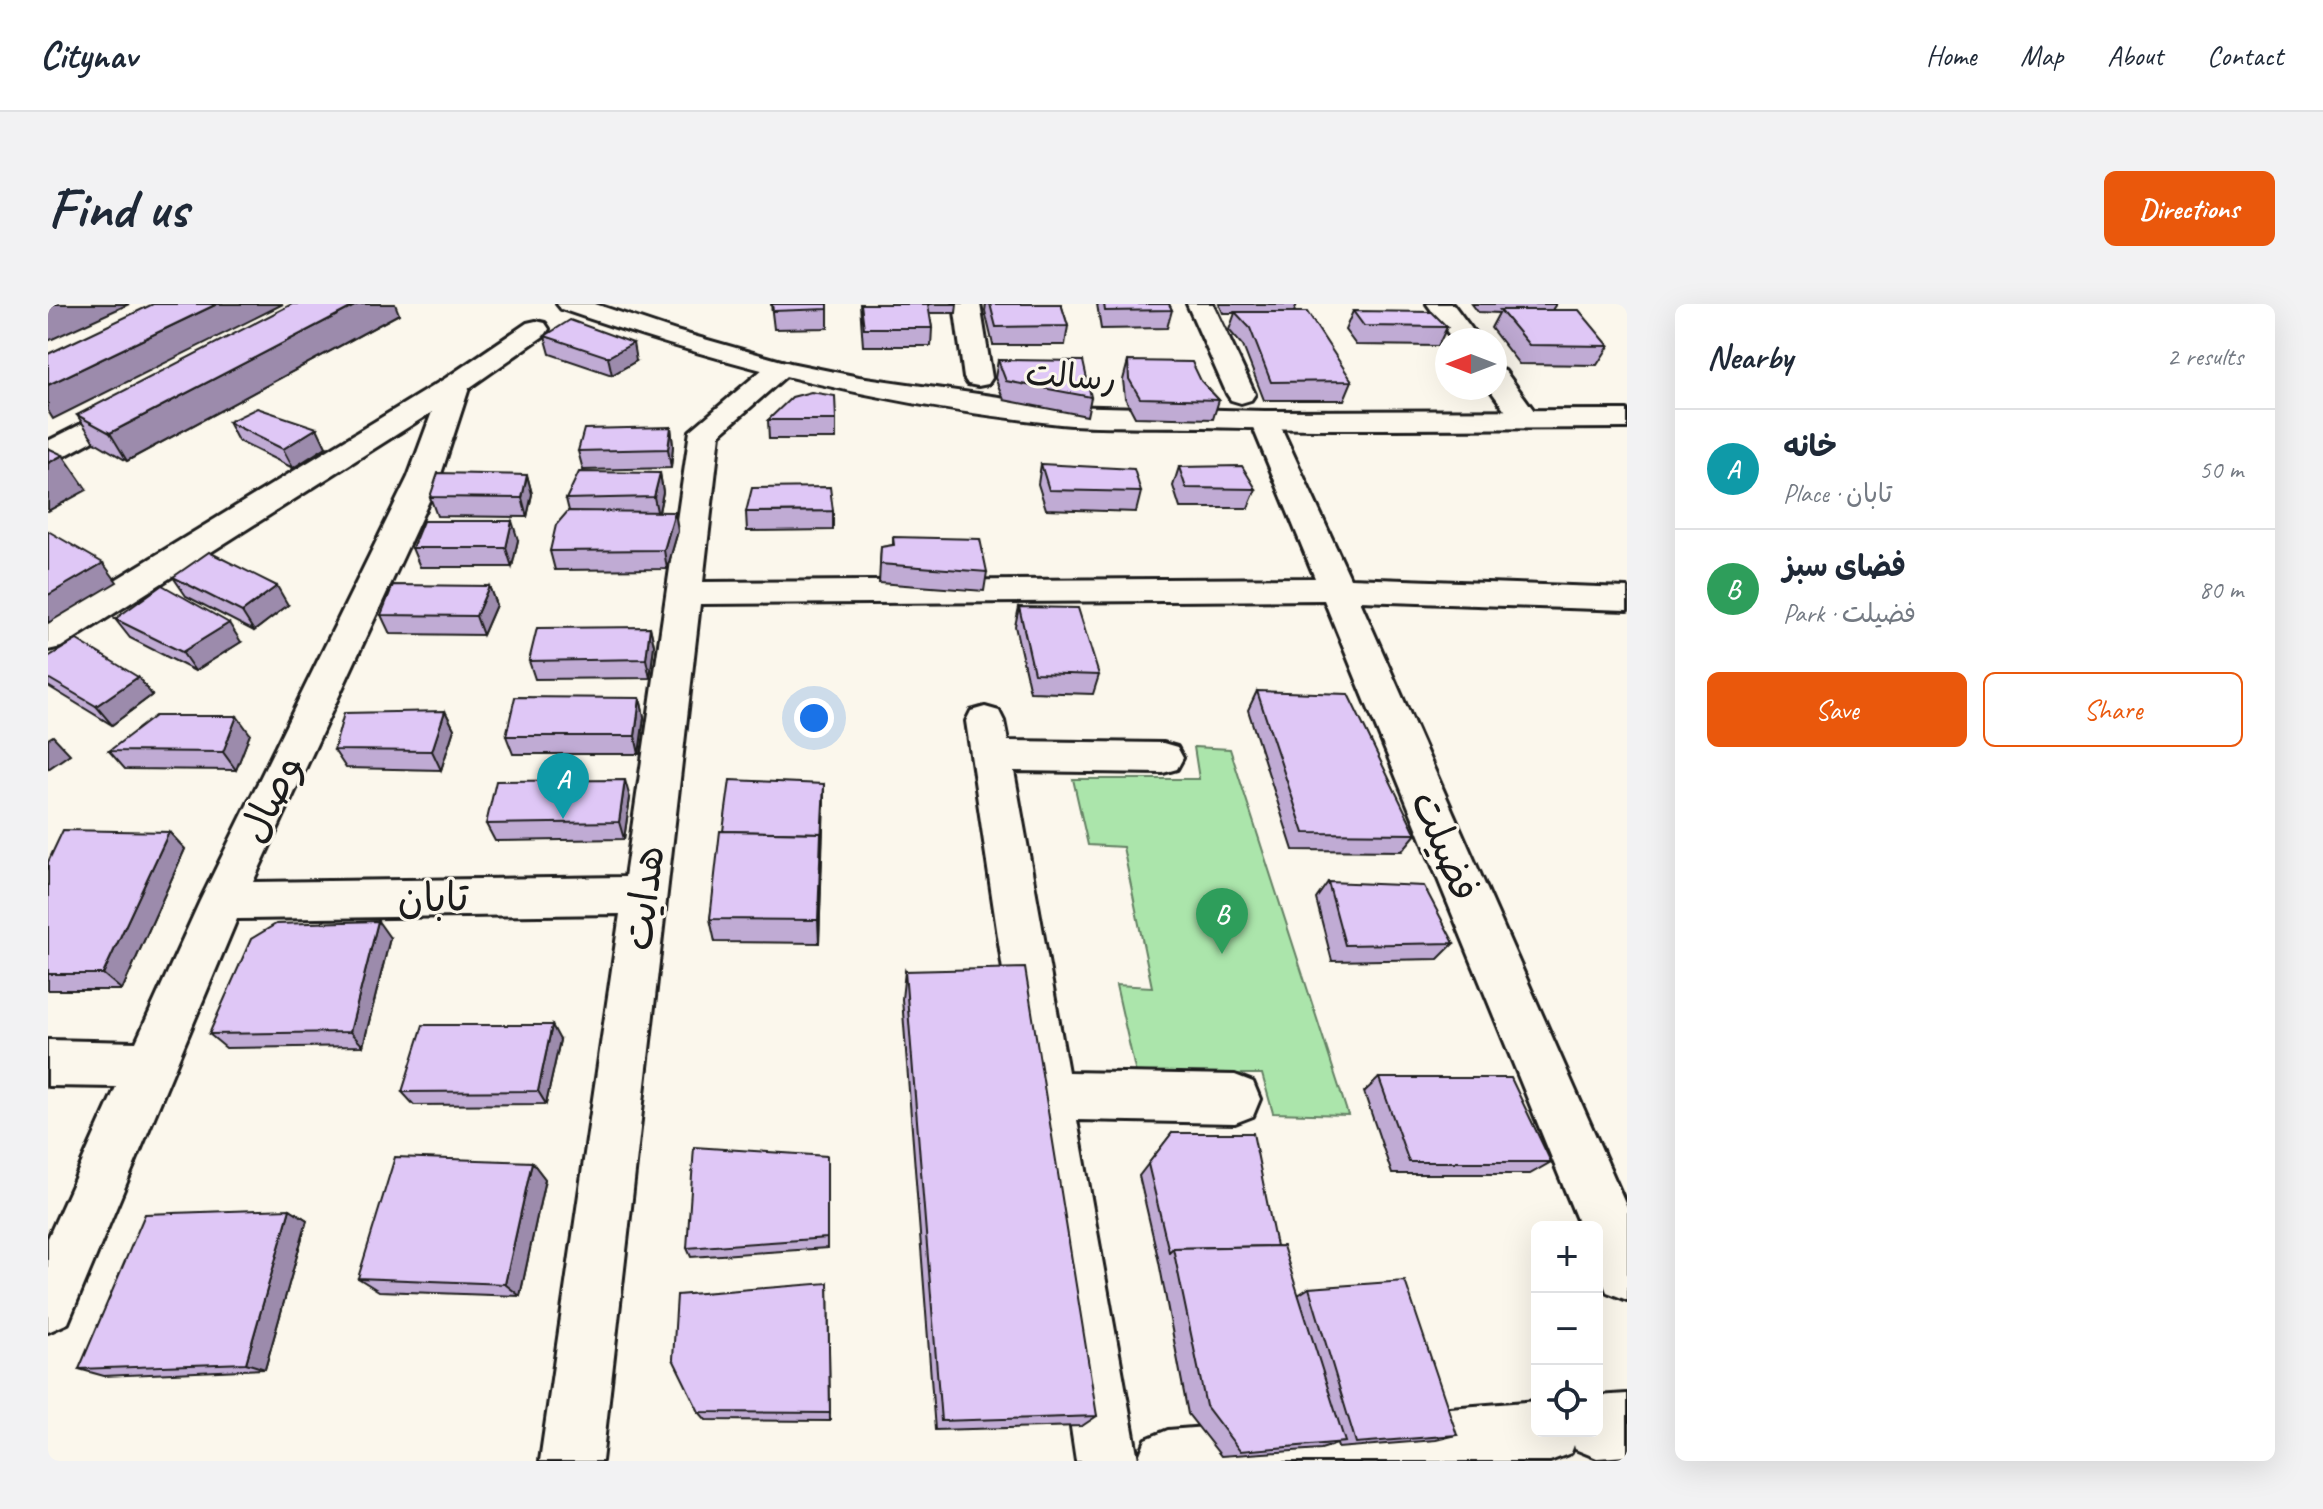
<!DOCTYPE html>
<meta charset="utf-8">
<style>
:root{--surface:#fff;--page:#f2f2f3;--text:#1f2937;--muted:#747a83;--line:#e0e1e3;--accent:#ea580c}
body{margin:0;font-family:Caveat,"Playpen Sans Arabic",sans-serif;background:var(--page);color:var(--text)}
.controls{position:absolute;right:24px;bottom:24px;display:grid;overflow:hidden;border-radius:12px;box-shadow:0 8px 32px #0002}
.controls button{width:72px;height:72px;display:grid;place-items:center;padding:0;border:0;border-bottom:2px solid var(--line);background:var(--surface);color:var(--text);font:40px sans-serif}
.compass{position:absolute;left:1387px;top:24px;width:72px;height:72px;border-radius:50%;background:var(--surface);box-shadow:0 8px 32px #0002;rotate:270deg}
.you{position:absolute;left:766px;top:414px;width:28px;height:28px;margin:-20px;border:6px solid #fff;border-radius:50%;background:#1a73e8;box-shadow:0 0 0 12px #1a73e833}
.badge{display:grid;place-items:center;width:52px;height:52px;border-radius:50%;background:var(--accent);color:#fff;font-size:26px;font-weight:700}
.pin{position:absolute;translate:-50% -66px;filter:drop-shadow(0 2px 4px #0008)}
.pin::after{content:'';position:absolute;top:42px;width:28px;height:24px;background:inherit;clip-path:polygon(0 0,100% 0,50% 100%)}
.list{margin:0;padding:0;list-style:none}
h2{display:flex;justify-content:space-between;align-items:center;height:104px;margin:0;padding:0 32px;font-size:34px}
h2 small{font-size:26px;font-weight:400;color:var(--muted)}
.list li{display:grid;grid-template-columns:52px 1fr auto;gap:24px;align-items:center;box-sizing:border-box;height:120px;padding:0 32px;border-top:2px solid var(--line)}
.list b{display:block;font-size:30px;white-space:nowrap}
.list p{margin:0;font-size:26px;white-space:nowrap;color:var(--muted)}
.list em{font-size:26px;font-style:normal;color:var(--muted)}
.actions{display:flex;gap:16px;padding:24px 32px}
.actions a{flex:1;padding:18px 0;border:2px solid var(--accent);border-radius:12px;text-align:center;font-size:28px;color:var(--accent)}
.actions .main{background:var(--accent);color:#fff}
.icon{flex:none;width:44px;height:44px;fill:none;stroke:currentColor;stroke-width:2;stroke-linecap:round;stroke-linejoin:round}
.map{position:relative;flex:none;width:1579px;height:1157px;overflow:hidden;border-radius:12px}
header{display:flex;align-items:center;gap:48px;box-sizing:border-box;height:112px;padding:0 40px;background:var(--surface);border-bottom:2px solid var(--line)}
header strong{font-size:38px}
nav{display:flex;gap:44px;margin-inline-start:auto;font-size:28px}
.intro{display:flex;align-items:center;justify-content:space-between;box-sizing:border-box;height:192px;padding:0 48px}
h1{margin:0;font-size:56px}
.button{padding:20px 36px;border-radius:12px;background:var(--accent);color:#fff;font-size:28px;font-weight:700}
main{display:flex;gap:48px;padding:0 48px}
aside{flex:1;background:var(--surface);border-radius:12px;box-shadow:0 8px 32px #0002}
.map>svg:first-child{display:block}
.green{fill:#abe5ab;stroke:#648064;stroke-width:2}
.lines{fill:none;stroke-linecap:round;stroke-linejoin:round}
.street-casing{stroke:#1c1c1c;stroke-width:6}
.secondary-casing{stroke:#1c1c1c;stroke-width:6}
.street{fill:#fbf7ec;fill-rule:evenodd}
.secondary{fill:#fbf7ec;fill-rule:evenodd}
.wall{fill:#c0abd4;stroke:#1c1c1c;stroke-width:2}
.shaded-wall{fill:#9c8bac;stroke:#1c1c1c;stroke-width:2}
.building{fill:#dfc7f6;stroke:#1c1c1c;stroke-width:2}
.labels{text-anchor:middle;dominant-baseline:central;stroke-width:6;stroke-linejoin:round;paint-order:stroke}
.far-street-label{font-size:34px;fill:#1c1c1c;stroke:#fbf7ec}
.street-label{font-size:40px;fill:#1c1c1c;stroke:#fbf7ec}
</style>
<header>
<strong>Citynav</strong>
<nav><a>Home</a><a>Map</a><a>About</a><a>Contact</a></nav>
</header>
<div class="intro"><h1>Find us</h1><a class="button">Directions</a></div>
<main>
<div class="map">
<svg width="1579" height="1157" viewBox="0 0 1579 1157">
<rect width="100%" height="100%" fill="#fbf7ec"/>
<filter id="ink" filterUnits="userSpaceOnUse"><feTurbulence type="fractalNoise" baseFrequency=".0125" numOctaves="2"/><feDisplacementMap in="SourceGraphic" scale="16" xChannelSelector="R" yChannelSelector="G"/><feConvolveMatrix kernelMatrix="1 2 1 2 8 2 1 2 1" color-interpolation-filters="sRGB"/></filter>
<g filter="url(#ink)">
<path class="green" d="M1146,443l36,2 118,366 -75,-2 -11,-39h-126l-20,-89 36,2 -29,-140 -35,-2 -15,-66h126z"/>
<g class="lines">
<defs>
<g id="street">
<path d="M906,0h26l12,74 -4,6 -10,2 -10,-2 -4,-6z"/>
<path d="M1139,0h26l42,90 -4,6 -10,3 -10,-3 -4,-6z"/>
<path d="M1379,0h26l27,36h-27z"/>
<path d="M488,17l9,2 4,6 -4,6 -76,53 -29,89 -187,405 372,-5 65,-446 80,-68 10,-2 10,2 4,6 -74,65 -17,148 612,-4 -65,-158 5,-6 10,-3 10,3 75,164 277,10v22l-267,-9 267,606v93l-20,-8 -10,-25v-40h-17l-256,-627 -624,4 -98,857h-62l80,-547 -383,5 -169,404 -20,9v-94l68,-151 -68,-1v-46l88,2 64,-141 208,-424 24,-65 -371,235 -13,3v-29l398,-243 81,-55z"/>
<path d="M1447,65l10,2 30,41 5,6 -5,6 -10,3 -10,-3 -26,-36h6z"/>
<path d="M93,90l10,3 4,6 -4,6 -92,50 -11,3v-21z"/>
<path d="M937,403l14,4 5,10 4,20 155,2 14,4 6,11 -6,11 -14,4 -149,-2 54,301 167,3 18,7 7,17 -7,17 -18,7 -158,-3 61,339 8,-20 22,-9 369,-29v30h60v-35l30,-2v62l-30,2 -22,-9 -1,-4 -3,8 -21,8h-474l-110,-740 5,-10z"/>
</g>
<path id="secondary" d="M509,0h38l81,27 109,31 74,15 202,29 204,5 362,-1v18c-141,0 -282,3 -423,-1 -47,-1 -97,1 -144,-3 -175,-18 -334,-58 -499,-115z"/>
</defs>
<use href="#street" class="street-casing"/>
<use href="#secondary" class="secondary-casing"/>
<use href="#street" class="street"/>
<use href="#secondary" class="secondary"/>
</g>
<g class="wall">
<path d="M723,0l57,5v19l-54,1z"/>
<path d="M812,0h97l-1,9h-27l3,15 -1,18h-68z"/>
<path d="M938,0h75l7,22 -3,19h-72l-8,-34z"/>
<path d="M1049,0h72l3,6 -5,18 -66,1z"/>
<path d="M1171,0h78l-3,8 58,69 -8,19h-80l-21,-54 -14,-16 6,-17h-12z"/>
<path d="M1424,0h84l-4,6 57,36 -12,19 -78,-1 -28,-36 8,-15 -21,-1z"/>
<path d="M1305,7l94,16 -9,19 -82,-1 -11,-15z"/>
<path d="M351,10l-272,147 -32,-19 -18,-27z"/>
<path d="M497,32l91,25 -24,14 -62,-21z"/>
<path d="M950,56l93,37 -4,19 -83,-16 -9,-22z"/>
<path d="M1080,57l73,20 18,19 -6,19 -78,-2 -10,-19 -2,-18z"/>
<path d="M720,116h68v19h-67z"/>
<path d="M180,118l98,25 -33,21 -55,-27z"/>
<path d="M623,123l2,19 -2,22 -88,2 -5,-19z"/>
<path d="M993,160l100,28 -5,20 -90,-3 -8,-25z"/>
<path d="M1131,163l77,22 -8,19h-68l-7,-22z"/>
<path d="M612,169l3,19 -4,20 19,19 -11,38 -112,1 -5,-19 19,-40 -3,-12z"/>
<path d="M479,171l5,19 -5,23 -90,-1 -7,-19z"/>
<path d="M785,207v19l-86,1 -1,-19z"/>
<path d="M845,233l94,35 -3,19 -105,-8 2,-36 12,-2z"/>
<path d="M470,236l-6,27h-92l-8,-19z"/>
<path d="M125,273l115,28 -34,26 -68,-35z"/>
<path d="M441,282l7,19 -13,30 -93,-1 -9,-19z"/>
<path d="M971,303l80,68 -6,19 -63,-2 -15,-66z"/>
<path d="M67,315l126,23 -46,29 -65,-33z"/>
<path d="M602,323l4,18 -4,33 -115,1 -6,-18z"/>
<path d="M0,353l90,20 14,18 -40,30 -64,-39z"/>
<path d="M1209,387l159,143 -14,17 -109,-1 -45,-140z"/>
<path d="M592,394l4,19 -5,37h-126l-7,-18z"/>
<path d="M397,407l9,18 -13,41 -95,-2 -12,-18z"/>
<path d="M202,430l-14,36 -111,-1 -16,-18z"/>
<path d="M776,480l-5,159 -104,-1 -5,-23 13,-88z"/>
<path d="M582,494l-6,41 -129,2 -9,-17z"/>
<path d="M121,528l16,17 -63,141h-74v-128z"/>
<path d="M1280,578l126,61 -16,16 -106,2 -16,-62z"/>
<path d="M342,634l-27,108 -137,2 -17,-14z"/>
<path d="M857,667l192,445 -15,10 -147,4 -33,-431z"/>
<path d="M512,736l-14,64 -132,1 -12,-13z"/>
<path d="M1331,774l172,84 -21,12h-138l-28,-82z"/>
<path d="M1124,829l104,113 22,49 11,-7 148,147 -21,5 -98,8 -1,-4 -16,5 -100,7 -33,-42 -29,-152 -20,-86z"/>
<path d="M779,852v92l-136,9 -4,-9z"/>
<path d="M484,858l13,17 -25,117 -141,-5 -21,-13z"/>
<path d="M242,905l17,11 -42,149 -161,7 -25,-7z"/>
<path d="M780,979l2,138 -124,-1 -7,-8z"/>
</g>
<g class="shaded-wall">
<path d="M7,0h74l-81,37v-34z"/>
<path d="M169,0h66l-230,115 -5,-8v-26z"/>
<path d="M310,0h37l4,10 -272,147 -17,-28z"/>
<path d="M585,39l3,18 -24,14 -4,-18z"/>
<path d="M623,123l2,19 -2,22 -3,-19z"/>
<path d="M269,124l9,19 -33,21 -10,-19z"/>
<path d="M15,151l24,35 -39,21v-48z"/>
<path d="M612,169l3,19 -5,24 -4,-19z"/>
<path d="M479,171l5,19 -5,23 -5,-19z"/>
<path d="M627,208l3,19 -11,38 -3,-19z"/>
<path d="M464,217l6,19 -6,27 -6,-19z"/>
<path d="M55,259l14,19 -69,41v-28z"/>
<path d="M229,282l11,19 -34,26 -12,-19z"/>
<path d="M441,282l7,19 -13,30 -7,-19z"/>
<path d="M181,319l12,19 -46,29 -13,-19z"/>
<path d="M602,323l4,18 -4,33 -4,-19z"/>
<path d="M90,373l14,18 -40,30 -16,-19z"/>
<path d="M592,394l4,19 -5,37 -4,-18z"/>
<path d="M397,407l9,18 -13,41 -9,-19z"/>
<path d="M189,412l13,18 -14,36 -13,-18z"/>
<path d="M5,432l17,18 -22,15v-30z"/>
<path d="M577,476l5,18 -6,41 -5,-17z"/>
<path d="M776,480v18l-5,141 -1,-23 3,-87z"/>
<path d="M121,528l16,17 -63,141 -19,-16z"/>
<path d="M330,617l12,17 -27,108 -13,-14z"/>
<path d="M504,721l8,15 -14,64 -8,-13z"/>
<path d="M484,858l13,17 -25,117 -15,-12z"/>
<path d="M242,905l17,11 -42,149 -19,-6z"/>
</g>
<g class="building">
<path d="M105,0h64l-169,81v-31z"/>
<path d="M244,0h66l-248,129 -33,-18z"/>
<path d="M724,0h56v5l-55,2z"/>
<path d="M813,0h67l4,24h-68z"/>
<path d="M942,0h71l7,22 -72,1z"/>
<path d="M1056,0h65l3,6 -67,1z"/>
<path d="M1452,6h79l30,36 -80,-1z"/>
<path d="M1305,7l79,1 15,15 -83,-1z"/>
<path d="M1187,8h72l45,69 -81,1 -21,-54z"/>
<path d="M522,16l63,23 -25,14 -63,-21z"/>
<path d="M950,56l85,1 8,36 -85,-16z"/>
<path d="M1080,57l64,1 9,19 18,19 -79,-2 -11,-19z"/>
<path d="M763,88l24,4 1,24h-68l24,-23z"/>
<path d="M209,104l60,20 -34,21 -55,-27z"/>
<path d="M623,123l-3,22 -90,2 6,-22z"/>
<path d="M0,144l15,7 -15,8z"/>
<path d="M993,160l93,5 7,23 -92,-2z"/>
<path d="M1194,162l14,23 -70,-1 -7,-21z"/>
<path d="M531,168l81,1 -6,24 -88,2z"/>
<path d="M390,169l89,2 -5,23 -92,-1z"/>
<path d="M782,183l3,24 -87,1 6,-24z"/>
<path d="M520,207l107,1 -11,38 -114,1 6,-26z"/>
<path d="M375,217h89l-6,27h-94z"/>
<path d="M0,227l55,32 -55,32z"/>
<path d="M845,233l87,2 7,33 -107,-8 1,-17 13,-2z"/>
<path d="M161,248l68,34 -35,26 -69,-35z"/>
<path d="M114,281l67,38 -47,29 -67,-33z"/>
<path d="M345,281l96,1 -13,30 -95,-1z"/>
<path d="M971,303l59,1 21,67 -65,-2z"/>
<path d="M602,323l-4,32 -117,2 8,-33z"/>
<path d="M29,336l61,37 -42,29 -48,-28v-21z"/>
<path d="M1209,387l91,3 68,140 -112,-1z"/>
<path d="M467,393l125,1 -5,38h-129z"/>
<path d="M397,407l-13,40 -98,-1 10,-37z"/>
<path d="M107,412h82l-14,36 -114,-1z"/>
<path d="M577,476l-6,42 -133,2 10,-43z"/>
<path d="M682,476l94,4 -3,57v-8l-98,-2z"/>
<path d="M15,526l106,2 -66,142h-55v-112z"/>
<path d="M672,527l101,2 -3,87 -108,-1z"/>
<path d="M1280,578l96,4 30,57 -109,2z"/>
<path d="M330,617l-28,111 -141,2 42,-95 25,-15z"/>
<path d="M977,664l72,448 -156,5 -36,-450z"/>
<path d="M375,721h129l-14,66 -136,1z"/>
<path d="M1331,774h132l40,84h-142z"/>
<path d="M1124,829h81l23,113 -103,2 -4,4 -21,-88z"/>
<path d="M646,843l133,9v82l-140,10z"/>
<path d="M347,853l137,5 -27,122 -147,-6z"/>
<path d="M242,905l-44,154 -167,6 66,-155z"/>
<path d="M1235,942l62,196 -105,9 -34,-45 -33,-158z"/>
<path d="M1357,977l52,154 -101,8 -47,-155z"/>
<path d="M780,979l2,130 -131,-1 -26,-53 4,-64z"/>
</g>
</g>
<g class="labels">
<g class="far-street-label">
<text transform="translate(1023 72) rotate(4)">رسالت</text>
</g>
<g class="street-label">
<text transform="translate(223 494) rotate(-64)">وصال</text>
<text transform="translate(1397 542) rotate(67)">فضیلت</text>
<text transform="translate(385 594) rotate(-1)">تابان</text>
<text transform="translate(596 594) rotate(-83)">هدایت</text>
</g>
</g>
</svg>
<div class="controls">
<button>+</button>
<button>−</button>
<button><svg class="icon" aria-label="locate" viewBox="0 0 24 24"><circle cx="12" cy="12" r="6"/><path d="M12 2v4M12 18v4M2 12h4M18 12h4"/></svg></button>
</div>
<svg class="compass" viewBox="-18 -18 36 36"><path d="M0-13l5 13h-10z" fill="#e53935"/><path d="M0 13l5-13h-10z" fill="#747a83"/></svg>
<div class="you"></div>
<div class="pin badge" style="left:515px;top:515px;background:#0f9aa8">A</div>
<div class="pin badge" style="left:1174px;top:650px;background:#2e9e5b">B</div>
</div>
<aside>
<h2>Nearby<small>2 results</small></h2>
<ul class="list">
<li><span class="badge" style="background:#0f9aa8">A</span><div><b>خانه</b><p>Place · تابان</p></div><em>50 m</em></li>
<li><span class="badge" style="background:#2e9e5b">B</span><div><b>فضای سبز</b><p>Park · فضیلت</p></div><em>80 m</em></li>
</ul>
<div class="actions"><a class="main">Save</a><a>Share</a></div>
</aside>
</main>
